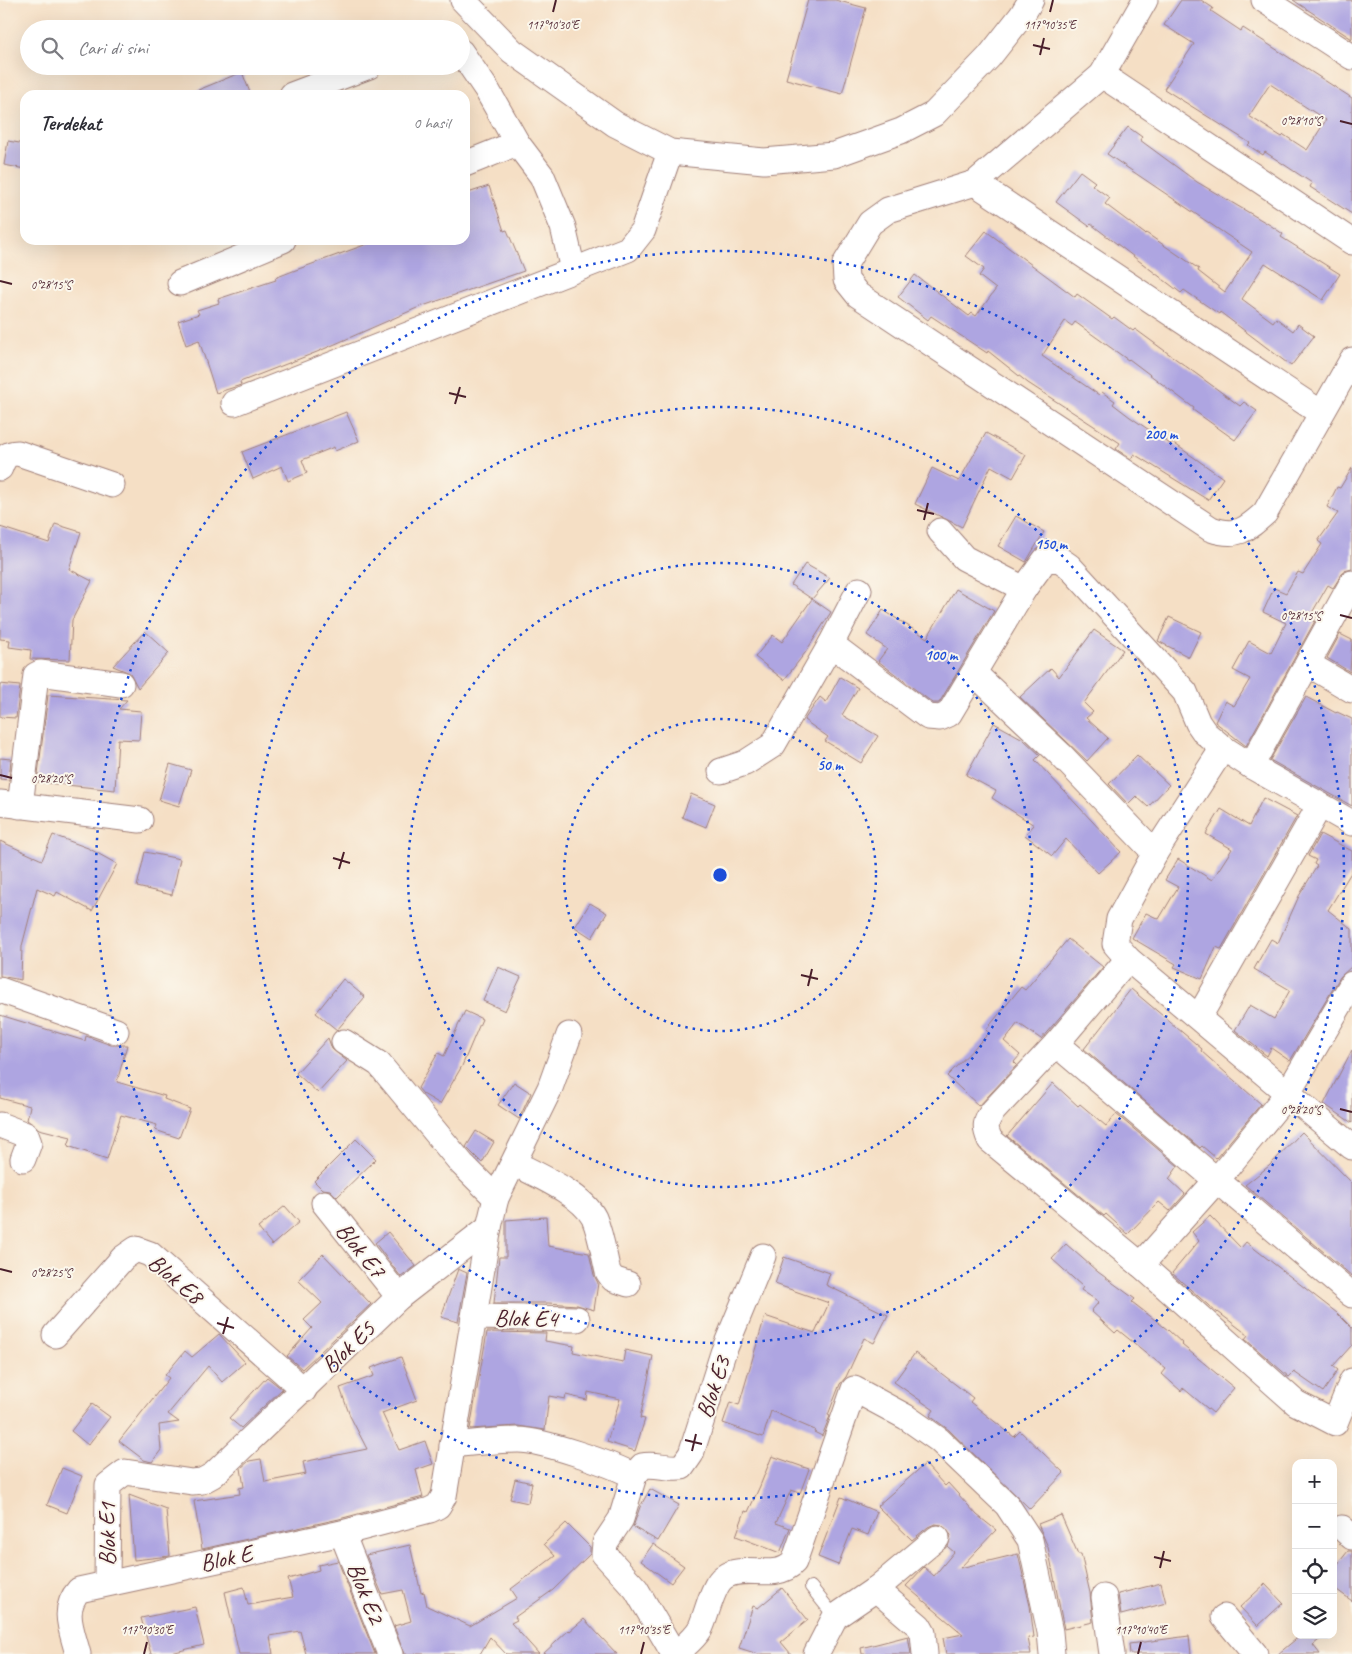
<!DOCTYPE html>
<html lang="id">
<meta charset="utf-8">
<style>
:root{--surface:#fff;--page:#f7f7f7;--text:#2b2b33;--muted:#7c7c81;--line:#e1e1e2}
body{margin:0;font-family:Caveat,sans-serif;background:var(--page);color:var(--text)}
.controls{position:absolute;right:15px;bottom:15px;display:grid;overflow:hidden;border-radius:10px;box-shadow:0 5px 20px #0002}
.controls button{width:45px;height:45px;display:grid;place-items:center;padding:0;border:0;border-bottom:1px solid var(--line);background:var(--surface);color:var(--text);font:25px sans-serif}
.list{margin:0;padding:0;list-style:none}
h2{display:flex;justify-content:space-between;align-items:center;height:65px;margin:0;padding:0 20px;font-size:21px}
h2 small{font-size:16px;font-weight:400;color:var(--muted)}
.icon{flex:none;width:28px;height:28px;fill:none;stroke:currentColor;stroke-width:2;stroke-linecap:round;stroke-linejoin:round}
.map{position:relative;flex:none;width:1352px;height:1654px;overflow:hidden}
.search{position:absolute;background:var(--surface);box-shadow:0 5px 20px #0002;left:20px;top:20px;width:450px;height:55px;display:flex;align-items:center;gap:12px;box-sizing:border-box;padding:0 18px;border-radius:28px;color:var(--muted);font-size:19px}
.panel{position:absolute;background:var(--surface);box-shadow:0 5px 20px #0002;left:20px;top:90px;width:450px;height:155px;border-radius:15px}
.map>svg:first-child{display:block}
.building{fill:#aea5e1;fill-rule:evenodd}
.lines{fill:none;stroke-linecap:round;stroke-linejoin:round}
.lane-casing{stroke:#a07f78;stroke-width:14}
.street-casing{stroke:#a07f78;stroke-width:27}
.lane{stroke:#fff;stroke-width:12}
.street{stroke:#fff;stroke-width:25}
.ticks{fill:none;stroke:#4a1f2b;stroke-width:2}
.ring{fill:none;stroke:#1d4ed8;stroke-width:2.5;stroke-dasharray:2.5 5}
.labels{text-anchor:middle;dominant-baseline:central;stroke-width:4;stroke-linejoin:round;paint-order:stroke}
.street-label{font-size:24px;fill:#4a1f2b;stroke:#fbf7ec}
.ticks-label{font-size:12px;text-anchor:middle;fill:#4a1f2b;stroke:#fbf7ec;stroke-width:4;stroke-linejoin:round;paint-order:stroke}
.centre{fill:#1d4ed8;stroke:#fbf7ec;stroke-width:2.5}
.ring-label{font-size:15px;text-anchor:middle;font-weight:bold;fill:#1d4ed8;stroke:#fbf7ec;stroke-width:4;stroke-linejoin:round;paint-order:stroke}
</style>
<div class="map">
<svg width="1352" height="1654" viewBox="0 0 1352 1654">
<rect width="100%" height="100%" fill="#fbf7ec"/>
<filter id="ink" filterUnits="userSpaceOnUse"><feTurbulence type="fractalNoise" baseFrequency=".02" numOctaves="2"/><feDisplacementMap in="SourceGraphic" scale="10" xChannelSelector="R" yChannelSelector="G"/><feConvolveMatrix kernelMatrix="1 2 1 2 8 2 1 2 1" color-interpolation-filters="sRGB"/></filter>
<filter id="wash" filterUnits="userSpaceOnUse"><feTurbulence type="fractalNoise" baseFrequency=".0096" numOctaves="4" result="noise"/><feDisplacementMap in="SourceGraphic" scale="20" xChannelSelector="R" yChannelSelector="G"/><feGaussianBlur stdDeviation="1.12" result="paint"/><feColorMatrix in="noise" values="0 0 0 0 0 0 0 0 0 0 0 0 0 0 0 0 0 1.4 0 .05"/><feComposite in="paint" operator="in"/></filter>
<g filter="url(#wash)">
<rect width="100%" height="100%" fill="#f5dfc5"/>
<g id="blocks">
<g class="building">
<path d="M808,0h27l31,8 -24,86 -56,-15z"/>
<path d="M1181,0h20l12,8 -2,3 30,20 2,-3 109,70v116l-42,-27 2,-4 -47,-31 -2,3 -15,-10 2,-2 -86,-54 30,-45 -30,-19zM1270,84l56,36 -19,30 -23,-15 -2,2 -33,-21z"/>
<path d="M1293,0h59v39z"/>
<path d="M242,72l9,23h-65z"/>
<path d="M1128,127l14,10 -2,3 57,42 73,43 13,9 -2,3 59,37 -17,26 -58,-37 -23,36 31,23 3,-4 17,13 5,-7 16,12 -23,30 -71,-54 -1,2 -35,-24 -3,3 -90,-69 -2,2 -33,-24 24,-31 15,11 -3,3 18,13 -5,6 40,30 1,-1 53,36 -1,2 27,21 27,-40 -145,-98z"/>
<path d="M8,141l17,3v25l-21,-4z"/>
<path d="M489,186l15,45 3,-1 17,41 -107,37 -100,44 -77,30 1,3 -25,8 -17,-53 -13,5 -8,-24 21,-7 -2,-4 22,-7 -1,-4 58,-19 -1,-2 18,-7 77,-28 -1,-3h96v-46z"/>
<path d="M986,231l89,66 2,-3 35,25 2,-2 19,14 2,-2 105,77 4,-4 13,9 -22,29 -42,-30 1,-2 -65,-49 -1,1 -53,-38 -3,4 -7,-5 -23,35 57,39 3,-3 13,9 -2,3 17,13 40,27 2,-2 51,36 -15,22 -74,-46 -3,5 -15,-10 4,-6 -92,-60 -40,-32 -1,2 -56,-37 -3,4 -30,-23 17,-22 54,41 3,-3 4,3 20,-27 -17,-13 5,-7 -18,-13z"/>
<path d="M346,412l13,29 -24,10 -1,-4 -32,13 5,13 -19,8 -6,-15 -29,13 -11,-27z"/>
<path d="M986,433l40,22 -13,23 -22,-12 -29,61 -47,-23 17,-36 27,13z"/>
<path d="M1352,468v101l-8,2 -11,17 -5,-3 -19,33 6,3 -69,125 -31,-24 10,-21 9,5 16,-27 -17,-9 16,-29 22,12 15,-30 -23,-11 11,-24 12,5 12,-21 5,2 19,-30 -4,-3 20,-28 -11,-6 10,-20 3,1z"/>
<path d="M1016,516l28,16 -18,30 -28,-16z"/>
<path d="M55,524l26,8 -12,37 23,12 -20,39 -2,40 -40,-1 1,-9 -22,-3 1,-7 -10,-1v-112l49,16z"/>
<path d="M805,564l25,14 -18,21 -21,-14z"/>
<path d="M956,589l38,22 -55,92h-6l-55,-42 9,-12 -20,-14 16,-25 44,28z"/>
<path d="M812,599l19,13 -26,41 -21,27 -29,-23 18,-22 9,7z"/>
<path d="M1169,617l32,15 -12,25 -31,-16z"/>
<path d="M1094,630l29,20 -39,53 9,9 -7,6 22,20 -21,23 -67,-64 31,-29 8,9z"/>
<path d="M145,631l24,22 -31,35 -8,-15 -17,-7z"/>
<path d="M1340,634l12,6 -2,32 -23,-14z"/>
<path d="M840,677l18,11 -16,27 36,21 -17,27 -36,-22 3,-4 -24,-17 16,-23 6,5z"/>
<path d="M0,684l20,2 -4,32 -16,-1z"/>
<path d="M48,695l79,5 -8,9 22,2 -2,29 -21,-1 -3,51 -78,-8z"/>
<path d="M1306,697l30,16 1,-1 15,7v87l-82,-46z"/>
<path d="M994,723l29,16 17,16 -5,5 86,92 -23,21 -32,-34 -14,17 -27,-21 9,-10 -42,-27 4,-7 -30,-16z"/>
<path d="M1137,755l32,30 -21,22 -12,-11 -8,8 -19,-20z"/>
<path d="M0,758l11,1 -2,21 -9,-1z"/>
<path d="M170,764l21,6 -12,36 -20,-6z"/>
<path d="M691,794l24,10 -9,23 -24,-10z"/>
<path d="M1263,798l34,18 -76,133 -5,-2 -14,32 -28,-12 2,-3 -44,-26 14,-25 13,6 19,-32 -13,-7 13,-21 34,21 20,-31 -26,-15 15,-25 28,17z"/>
<path d="M1320,834l32,17v20l-24,39 24,19v37l-12,11 -50,84 -19,-13 -4,8 -32,-26 15,-25 24,14 16,-29 -36,-21 17,-30 7,4 21,-47 18,-30 -3,-2 2,-4 -8,-4z"/>
<path d="M53,835l35,13 29,16 -25,47 -35,-19 -2,4 -18,-8 -15,58 -1,34 -21,-4v-135l42,19z"/>
<path d="M145,852l35,7 -8,36 -35,-8z"/>
<path d="M590,903l17,10 -15,25 -17,-11z"/>
<path d="M1068,939l35,28 -62,72 -23,-16 -14,18 16,14 -6,7 3,3 -38,41 -32,-30 42,-43 -3,-3 35,-43 4,3z"/>
<path d="M498,967l23,10 -16,34 -22,-10z"/>
<path d="M343,979l22,18 -28,33 -21,-17z"/>
<path d="M1131,989l71,60 -1,2 60,53 -45,54 -14,-12 -2,2 -116,-99z"/>
<path d="M465,1011l17,8 -20,47 -22,38 -17,-10 -5,-6 20,-35 6,3z"/>
<path d="M0,1015l85,26 1,-5 25,9h16l-10,37 48,14 -1,3 26,10 -11,29 -24,-8 2,-5 -36,-10 -14,44 -39,-13 3,-9 -32,-8 -12,-9 3,-14 -30,-8z"/>
<path d="M328,1038l4,11 15,12 -29,32 -22,-20z"/>
<path d="M1352,1050v73l-28,-19z"/>
<path d="M514,1082l17,11 -12,26 -21,-14z"/>
<path d="M1053,1083l25,23 2,-2 26,22 10,-12 62,52 -9,13 16,15 -15,17 -11,-9 -31,32 -22,-20 -2,2 -97,-80z"/>
<path d="M476,1131l18,11 -12,21 -16,-16z"/>
<path d="M1302,1132l50,51v93l-107,-91 24,-19z"/>
<path d="M356,1139l20,20 -39,38 -7,-7 -8,-1 -8,-8z"/>
<path d="M285,1206l14,16 -27,23 -14,-17z"/>
<path d="M1210,1216l31,32 5,-6 91,71 15,15v17l-19,21 5,4 -15,22 -29,-20 -5,5 -44,-38 3,-4 -30,-23 -1,1 -45,-40 27,-32 -7,-9z"/>
<path d="M546,1217l2,29 41,7 5,22 4,8 -4,27 -17,-5 -29,-2h-54l5,-46h7v-37z"/>
<path d="M388,1232l28,34 -15,11 -26,-34z"/>
<path d="M1066,1244l32,28 37,27 -3,3 36,28 15,14 -1,1 52,43 -21,25 -30,-25 -2,3 -19,-17 4,-5 -48,-39 -3,3 -24,-22 8,-9 -18,-12 2,-3 -31,-28z"/>
<path d="M323,1254l48,50 -69,65 -15,-13 25,-28 -8,-8 18,-17 -24,-23z"/>
<path d="M784,1257l46,16 -4,12 62,30 -14,28 -10,-5 -18,39 -6,7 -12,31 2,1 -8,20 -8,-4 1,-2 -44,-19 -8,26 -40,-14 7,-21 9,3 26,-89 50,17 14,-30 -54,-19z"/>
<path d="M458,1269l9,4 -9,49 -17,-5z"/>
<path d="M487,1332l59,1 -1,8 29,5 -1,6 50,10 2,-12 28,6 -13,62 5,1 -10,32 -28,-9 13,-43 -32,-7 -1,8 -21,-5 -1,4 -16,-3 -4,34 -27,-4 -48,3z"/>
<path d="M219,1334l26,28 -23,20 -14,-16 -40,48 11,8 -20,3 2,25 -9,12 -8,-2 -25,-19 50,-63 -4,-3 20,-24 7,6z"/>
<path d="M915,1353l58,45 -3,4 44,35 6,-6 44,42 -34,36 -81,-79 -19,-14 4,-6 -40,-28z"/>
<path d="M401,1357l16,43 -35,13 17,37 26,-9 8,23 -17,6 7,27 -84,22 -137,30 -8,-48 46,-7 -1,-6 5,-1 -3,-19 8,-7 12,-2 4,23 41,-8 -3,-12 64,-13 -17,-33 -10,-28 34,-12 -3,-8z"/>
<path d="M267,1377l15,12 -41,39 -12,-10z"/>
<path d="M92,1404l18,13 -22,28 -17,-14z"/>
<path d="M772,1456l37,13 -9,24 -9,-3 -15,33 14,5 -10,25 -44,-17 9,-25 3,1 12,-26z"/>
<path d="M925,1464l20,22 3,-3 29,32 19,15 -36,38 58,-14 12,52 4,31 -6,1 3,16h-85l-3,-16 20,-4 -57,-48 18,-19 10,9 20,-24 -6,-5 3,-12 -9,-10 -7,-1 -7,3 -16,13 -35,-34z"/>
<path d="M62,1468l20,8 -15,37 -20,-8z"/>
<path d="M515,1479l17,4 -4,20 -18,-4z"/>
<path d="M650,1489l29,16 -21,36 -25,-14 7,-20z"/>
<path d="M129,1495l37,14 4,47 -36,4z"/>
<path d="M841,1497l36,15 -9,23 -16,-6 -14,36 -20,-8z"/>
<path d="M1061,1515l17,39h3l9,39 3,29 -29,7 -16,-82 -10,-23z"/>
<path d="M566,1523l24,24v7l-37,36 -38,27 2,3 -6,3 28,31h-33l-16,-17 -10,17h-76l-10,-28 17,-5 -8,-31 -21,4 -16,-39 44,-10 11,48 3,-1 3,14 43,20 47,-28 -6,-9 44,-33 -11,-12z"/>
<path d="M653,1544l31,22 -13,17 -30,-22z"/>
<path d="M1348,1551h4v50l-19,-14v-17z"/>
<path d="M338,1561l37,93h-69l-6,-23 -30,5 3,18h-34l-14,-62 19,-5 4,18 45,-8 -5,-18 31,-9 -1,-5z"/>
<path d="M1161,1583l5,20 -45,12 -3,-21z"/>
<path d="M1265,1584l18,19 -25,23 -18,-19z"/>
<path d="M782,1588l26,32 -27,22 10,12h-33l-19,-6 14,-42 5,2z"/>
<path d="M195,1607l9,38 -37,9h-16l-10,-36z"/>
<path d="M584,1619l33,35h-74l26,-24 1,1z"/>
<path d="M1301,1635h24l-12,10 7,9h-42z"/>
<path d="M908,1636l3,18h-49l-1,-6z"/>
<path d="M1189,1636l2,18h-61l-1,-10z"/>
</g>
</g>
</g>
<g filter="url(#ink)">
<use href="#blocks" fill-opacity="0" stroke="#a07f78" stroke-width="1"/>
<g class="lines">
<defs>
<path id="lane" d="M811,1587l24,30"/>
<g id="street">
<path d="M463,0l49,51 103,73 55,28 94,9 70,-6 67,-24 33,-17 55,-57 33,-42 9,-15"/>
<path d="M1145,0l-43,75 -127,108 -87,27 -18,13 -25,41 1,16 12,15 353,234c26,9 35,1 54,-16l87,-153"/>
<path d="M1264,0l88,57"/>
<path d="M461,52l26,38 30,53 25,33 21,51 10,43"/>
<path d="M1102,75l250,167"/>
<path d="M292,95l77,-29"/>
<path d="M465,164l52,-21"/>
<path d="M975,183l346,230"/>
<path d="M180,283l103,-43"/>
<path d="M234,403l394,-154 15,-19 27,-78"/>
<path d="M0,468c4,-11 7,-15 18,-15l94,32"/>
<path d="M940,531l24,27 60,31"/>
<path d="M831,644l28,-54"/>
<path d="M1308,664l44,26"/>
<path d="M974,673l86,81 95,99"/>
<path d="M1223,748l-68,105 -36,66 -4,25 13,15 224,188"/>
<path d="M1251,766l101,-183"/>
<path d="M721,771l24,-8 28,-18 58,-101 97,73 12,1 9,-4 75,-125 21,-29 14,-1 10,7 116,126 13,31 7,10 18,15 28,18 101,57"/>
<path d="M0,803l140,17"/>
<path d="M20,806l16,-131 4,-2 81,11"/>
<path d="M1128,959l-72,85 -62,66c-9,11 -10,17 -4,30l151,125 155,138 39,20 17,-42"/>
<path d="M0,990l116,41"/>
<path d="M1199,1017l121,-212"/>
<path d="M344,1042l35,22 83,100 34,34"/>
<path d="M1056,1044l296,251"/>
<path d="M0,1125l26,10 3,8 -6,16"/>
<path d="M514,1163c23,12 68,31 80,55 7,17 10,37 14,54l5,7 15,5"/>
<path d="M324,1203l75,94"/>
<path d="M1141,1265l75,-84 72,-88 64,-109"/>
<path d="M474,1317l103,2"/>
<path d="M55,1335l68,-77 13,-9 14,5 154,136"/>
<path d="M452,1445c22,-2 44,-5 66,-5 24,0 94,24 116,36l8,-10c13,-3 26,3 40,1l9,-13 32,-101 40,-97"/>
<path d="M634,1476l-13,43 -16,24 -1,11 32,35 38,65"/>
<path d="M1342,1528l10,9"/>
<path d="M342,1533l48,121"/>
<path d="M107,1583l1,-98 17,-13 67,10 10,-1 11,-6 186,-178 90,-70"/>
<path d="M876,1589l43,37 4,7 2,21"/>
<path d="M1104,1597l8,57"/>
<path d="M1224,1617l31,37"/>
<path d="M78,1654c-6,-24 -17,-44 1,-64l263,-57 88,-23 8,-4 6,-10 45,-269 7,-29 54,-110 19,-53"/>
<path d="M676,1654c8,-8 18,-15 24,-25 7,-14 12,-44 24,-52 19,-14 52,5 70,-15l60,-173 52,28 33,23 68,65 23,35 20,92 2,22"/>
<path d="M816,1654l19,-37 41,-28 61,-51"/>
</g>
</defs>
<use href="#lane" class="lane-casing"/>
<use href="#street" class="street-casing"/>
<use href="#lane" class="lane"/>
<use href="#street" class="street"/>
</g>
</g>
<path class="ticks" d="M553,12l3,-12M1050,12l3,-12M1033,45l17,4M1040,55l4,-17M1340,121l12,3M0,281l12,3M449,393l17,4M455,404l5,-17M917,510l17,4M924,520l4,-17M1340,615l12,3M0,775l12,3M333,858l17,5M339,869l5,-17M801,975l17,4M808,986l4,-17M1340,1109l12,3M0,1269l12,3M217,1323l17,5M223,1334l5,-17M685,1440l17,4M692,1451l4,-17M1154,1557l17,4M1160,1568l4,-17M144,1654l3,-12M641,1654l3,-12M1138,1654l3,-12"/>
<g class="ring">
<circle cx="720" cy="875" r="156"/>
<circle cx="720" cy="875" r="312"/>
<circle cx="720" cy="875" r="468"/>
<circle cx="720" cy="875" r="624"/>
</g>
<g class="labels">
<g class="street-label">
<text transform="translate(361 1250) rotate(51)">Blok E7</text>
<text transform="translate(176 1279) rotate(40)">Blok E8</text>
<text transform="translate(526 1318) rotate(1)">Blok E4</text>
<text transform="translate(348 1347) rotate(-44)">Blok E5</text>
<text transform="translate(713 1387) rotate(-72)">Blok E3</text>
<text transform="translate(107 1534) rotate(-90)">Blok E1</text>
<text transform="translate(226 1558) rotate(-12)">Blok E</text>
<text transform="translate(366 1593) rotate(68)">Blok E2</text>
</g>
</g>
<g class="ticks-label">
<text x="553" y="29">117°10'30"E</text>
<text x="1050" y="29">117°10'35"E</text>
<text x="1301" y="125">0°28'10"S</text>
<text x="51" y="289">0°28'15"S</text>
<text x="1301" y="620">0°28'15"S</text>
<text x="51" y="783">0°28'20"S</text>
<text x="1301" y="1114">0°28'20"S</text>
<text x="51" y="1277">0°28'25"S</text>
<text x="147" y="1634">117°10'30"E</text>
<text x="644" y="1634">117°10'35"E</text>
<text x="1141" y="1634">117°10'40"E</text>
</g>
<circle cx="720" cy="875" r="8" class="centre"/>
<g class="ring-label">
<text x="1161" y="439">200 m</text>
<text x="1051" y="549">150 m</text>
<text x="941" y="660">100 m</text>
<text x="830" y="770">50 m</text>
</g>
</svg>
<div class="controls">
<button>+</button>
<button>−</button>
<button><svg class="icon" aria-label="locate" viewBox="0 0 24 24"><circle cx="12" cy="12" r="6"/><path d="M12 2v4M12 18v4M2 12h4M18 12h4"/></svg></button>
<button><svg class="icon" aria-label="layers" viewBox="0 0 24 24"><path d="M12 4l9 5-9 5-9-5zM3 14l9 5 9-5"/></svg></button>
</div>
<div class="search"><svg class="icon" aria-label="search" viewBox="0 0 24 24"><circle cx="10" cy="10" r="6"/><path d="M15 15l6 6"/></svg>Cari di sini</div>
<section class="panel">
<h2>Terdekat<small>0 hasil</small></h2>
<ul class="list">
</ul>
</section>
</div>
